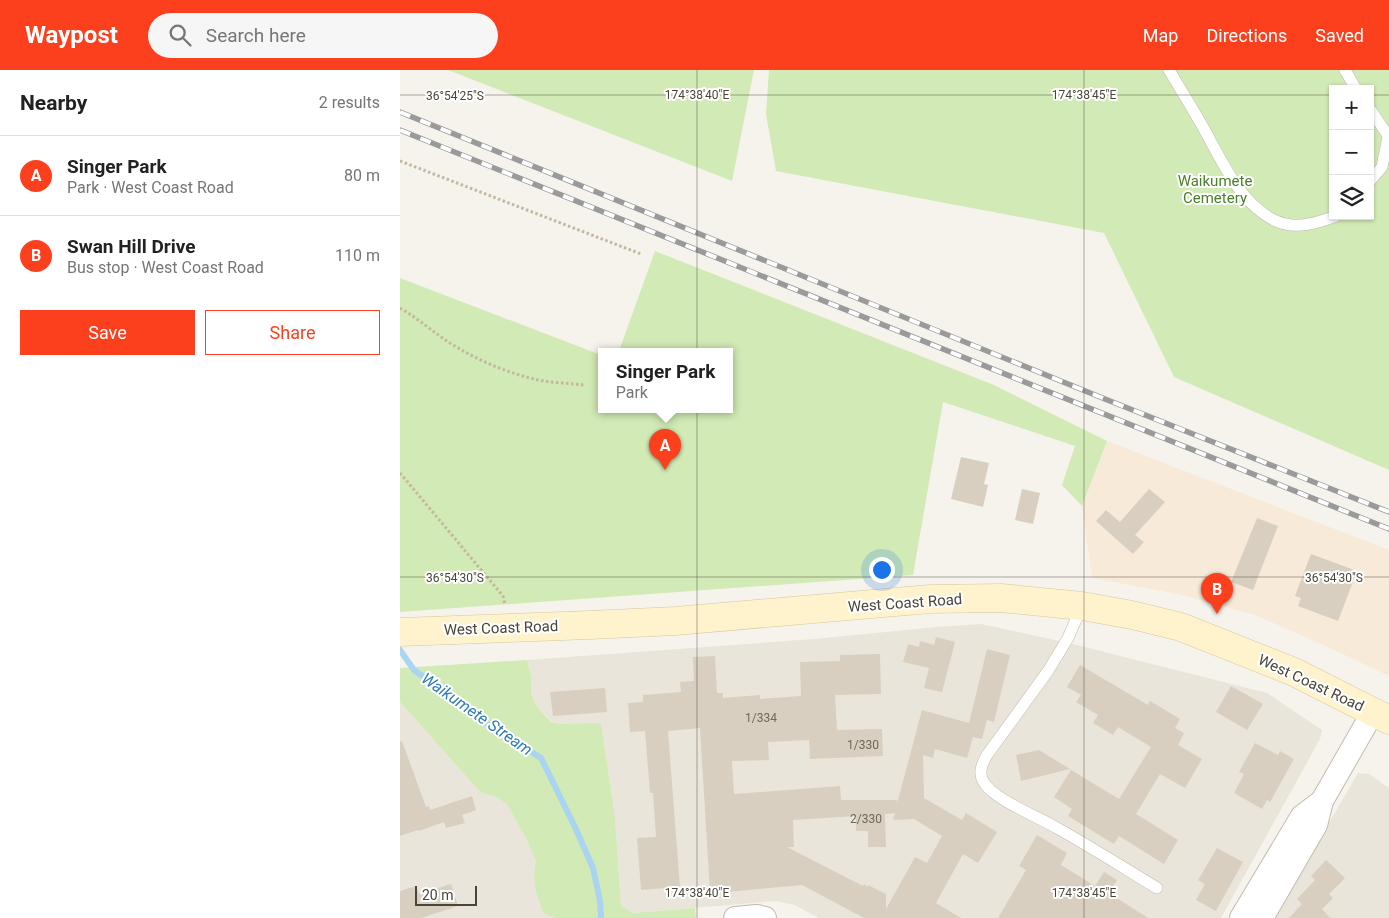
<!DOCTYPE html>
<meta charset="utf-8">
<style>
:root{--surface:#fff;--page:#f6f6f6;--text:#222;--muted:#767676;--line:#e0e0e0;--accent:#fc3f1d}
body{margin:0;font-family:Roboto,sans-serif;background:var(--page);color:var(--text)}
.controls{position:absolute;right:15px;top:15px;display:grid;overflow:hidden;border-radius:0px;box-shadow:0 1px 4px #0004}
.controls button{width:45px;height:45px;display:grid;place-items:center;padding:0;border:0;border-bottom:1px solid var(--line);background:var(--surface);color:var(--text);font:25px sans-serif}
.scale{position:absolute;left:15px;bottom:12px;width:62px;box-sizing:border-box;padding-left:5px;border:2px solid #4b4439;border-top:0;font-size:14px;line-height:18px;white-space:nowrap;color:#4b4439;-webkit-text-stroke:4px #fff;paint-order:stroke}
.you{position:absolute;left:481px;top:499px;width:18px;height:18px;margin:-12px;border:4px solid #fff;border-radius:50%;background:#1a73e8;box-shadow:0 0 0 8px #1a73e833}
.badge{display:grid;place-items:center;width:32px;height:32px;border-radius:50%;background:var(--accent);color:#fff;font-size:16px;font-weight:700}
.pin{position:absolute;translate:-50% -41px;filter:drop-shadow(0 1px 2px #0008)}
.pin::after{content:'';position:absolute;top:26px;width:18px;height:15px;background:inherit;clip-path:polygon(0 0,100% 0,50% 100%)}
.popup{position:absolute;left:198px;top:278px;width:135px;height:65px;box-sizing:border-box;display:grid;place-content:center;border-radius:0px;background:var(--surface);filter:drop-shadow(0 1px 4px #0005);font-size:16px;white-space:nowrap;color:var(--muted)}
.popup b{font-size:19px;color:var(--text)}
.popup::after{content:'';position:absolute;left:50%;top:100%;margin-left:-10px;border:10px solid transparent;border-top-color:var(--surface)}
.list{margin:0;padding:0;list-style:none}
h2{display:flex;justify-content:space-between;align-items:center;height:65px;margin:0;padding:0 20px;font-size:21px}
h2 small{font-size:16px;font-weight:400;color:var(--muted)}
.list li{display:grid;grid-template-columns:32px 1fr auto;gap:15px;align-items:center;box-sizing:border-box;height:80px;padding:0 20px;border-top:1px solid var(--line)}
.list b{display:block;font-size:19px;white-space:nowrap}
.list p{margin:0;font-size:16px;white-space:nowrap;color:var(--muted)}
.list em{font-size:16px;font-style:normal;color:var(--muted)}
.actions{display:flex;gap:10px;padding:15px 20px}
.actions a{flex:1;padding:11px 0;border:1px solid var(--accent);border-radius:0px;text-align:center;font-size:18px;color:var(--accent)}
.actions .main{background:var(--accent);color:#fff}
.icon{flex:none;width:28px;height:28px;fill:none;stroke:currentColor;stroke-width:2;stroke-linecap:round;stroke-linejoin:round}
.map{position:relative;flex:none;width:989px;height:848px;overflow:hidden}
header{display:flex;align-items:center;gap:30px;box-sizing:border-box;height:70px;padding:0 25px;background:var(--accent);color:#fff}
header strong{font-size:24px}
nav{display:flex;gap:28px;margin-inline-start:auto;font-size:18px}
.search{width:350px;height:45px;background:var(--page);display:flex;align-items:center;gap:12px;box-sizing:border-box;padding:0 18px;border-radius:28px;color:var(--muted);font-size:19px}
main{display:flex}
aside{flex:1;background:var(--surface)}
.map>svg:first-child{display:block}
.residential{fill:#eae5da}
.commercial{fill:#f7ead8}
.green{fill:#d2eab5;fill-rule:evenodd}
.lines{fill:none;stroke-linecap:round;stroke-linejoin:round}
.stream{stroke:#a9d4f2;stroke-width:6}
.building{fill:#d8cfc1;fill-rule:evenodd}
.service-casing{stroke:#c2bbae;stroke-width:12}
.minor-casing{stroke:#c2bbae;stroke-width:24}
.secondary-casing{stroke:#d6c79b;stroke-width:29}
.path{stroke:#c4b79f;stroke-width:3;stroke-dasharray:2.5 2.5;stroke-linecap:butt}
.service{stroke:#fff;stroke-width:11}
.minor{stroke:#fff;stroke-width:22}
.secondary{stroke:#fff3cd;stroke-width:28}
.rail-casing{stroke:#9a9a9a;stroke-width:5.5}
.rail{stroke:#fff;stroke-width:4;stroke-dasharray:11;stroke-linecap:butt}
.ticks{fill:none;stroke:#4b4439;stroke-width:1;stroke-opacity:0.45}
.labels{text-anchor:middle;dominant-baseline:central;stroke-width:4;stroke-linejoin:round;paint-order:stroke}
.number-label{font-size:12px;fill:#6e675b}
.park-label{font-size:15px;fill:#4a7f2a;stroke:#fff}
.street-label{font-size:15px;fill:#4b4439;stroke:#fff}
.water-label{font-size:16px;font-style:italic;fill:#2e7ab2;stroke:#fff}
.ticks-label{font-size:12px;text-anchor:middle;fill:#4b4439;stroke:#fff;stroke-width:4;stroke-linejoin:round;paint-order:stroke}
</style>
<header>
<strong>Waypost</strong>
<div class="search"><svg class="icon" aria-label="search" viewBox="0 0 24 24"><circle cx="10" cy="10" r="6"/><path d="M15 15l6 6"/></svg>Search here</div>
<nav><a>Map</a><a>Directions</a><a>Saved</a></nav>
</header>
<main>
<aside>
<h2>Nearby<small>2 results</small></h2>
<ul class="list">
<li><span class="badge">A</span><div><b>Singer Park</b><p>Park · West Coast Road</p></div><em>80 m</em></li>
<li><span class="badge">B</span><div><b>Swan Hill Drive</b><p>Bus stop · West Coast Road</p></div><em>110 m</em></li>
</ul>
<div class="actions"><a class="main">Save</a><a>Share</a></div>
</aside>
<div class="map">
<svg width="989" height="848" viewBox="0 0 989 848">
<rect width="100%" height="100%" fill="#f6f3ec"/>
<g class="residential">
<path d="M581,554l88,19 198,50 55,37 -2,9 -99,179h-402l-24,-13 -20,-4 -142,12 -12,-7 -6,-89 -14,-93h-39l-10,-2 -16,-17 -5,-12v-17l-4,-16 287,-21 123,-12z"/>
<path d="M0,632l80,90 13,-7 23,20 71,113h-187z"/>
<path d="M958,703l11,1 20,14v130h-115z"/>
</g>
<path class="commercial" d="M707,371l282,109v126l-59,-28 -75,-33 -77,-21 -86,-16 -10,-72z"/>
<g class="green">
<path d="M48,0h306l-22,111z"/>
<path d="M369,0h620v400l-215,-93 -70,-144 -328,-62 -10,-57zM933,19h37v127h-37z"/>
<path d="M255,181l339,134 113,56 -25,65 -20,-21 13,-39 -132,-44 -30,173 -513,37v-334l201,77v54h128v-58h-110z"/>
<path d="M127,590l4,16v17l5,12 15,17 11,2 39,-1 14,94 6,89 12,7 62,-5 1,10h-141l-12,-6 -7,-20 -2,-15 2,-17 -10,-22 -19,-34 -10,-7 -17,-5 -80,-90v-34z"/>
</g>
<g class="lines">
<path class="stream" d="M0,580l14,20 72,53 55,35 34,69 18,41 7,33 1,17"/>
</g>
<g class="building">
<path d="M561,387l28,6 -5,21 4,1 -5,22 -32,-8z"/>
<path d="M622,419l18,4 -7,31 -18,-4z"/>
<path d="M749,419l16,13 -30,33 9,7 -11,12 -37,-33 10,-11 14,12z"/>
<path d="M857,448l21,8 -25,64 -22,-8z"/>
<path d="M911,484l46,17 -19,50 -40,-15 3,-8 -6,-2z"/>
<path d="M536,567l19,5 -13,50 -18,-4 5,-20 -26,-6 5,-18 11,3 1,-6 14,4z"/>
<path d="M587,579l23,6 -16,67 -7,-2 -5,19 -9,-2 -6,21 -32,-9 -2,9 -10,-3 1,43 38,22 4,-7 31,19 -19,31 -15,-9 -27,49 25,15h-97l-62,-33 -84,8v-1h-8l-10,-164 -32,3 12,156 -39,3 -4,-52 19,-1 -3,-44h-3l-5,-62 -15,1 -2,-29 15,-1v-7l38,-3 -1,-10 14,-1 -1,-24 22,-1 2,37h6v5l37,-3v4l41,-3 -1,-34 40,-1v-6l40,-1 1,40 -46,1 2,35 45,-1 1,27 -73,3 -1,-19 -41,2 1,18 -37,1 2,33 106,-8 1,14h56v4l25,-94 47,13zM495,743l-2,7 21,-1 28,17 -15,27 -12,-6 -29,52v-15l-18,-9v2l-4,-3 -1,2 -76,-39h7l-1,-27 63,-4v15h12v16h18l-1,-33z"/>
<path d="M680,595l68,40 2,-4 30,18 -5,9 9,5 -6,12 24,14 -17,29 -25,-14 -24,40 42,26 -14,24 -45,-28 -5,8 -46,-28 4,-7 -18,-12 17,-27 48,29 32,-52 -33,-20 -5,8 -20,-12 5,-8 -22,-13 5,-7 -14,-8z"/>
<path d="M831,616l32,18 -16,26 -31,-18z"/>
<path d="M205,618l2,24 -54,4 -3,-24z"/>
<path d="M2,671l24,66 3,-1 1,4 42,-14 4,14 -14,5 3,8 -19,5 -2,-6 -25,9 -1,-1 -18,6v-94z"/>
<path d="M855,673l23,12 2,-4 14,8 -24,43 -3,-2 -5,9 -28,-16 10,-19 -5,-2z"/>
<path d="M639,680l31,19 -49,12 -5,-26z"/>
<path d="M637,765l30,18 -6,12 34,21 9,-14 13,8 -8,13 39,25h-150l28,-48 -7,-4z"/>
<path d="M817,778l26,14 -27,49 -20,-11 9,-16 -7,-4z"/>
<path d="M926,790l19,18 -16,16 4,4 -11,11 8,9h-41l13,-14 -5,-5 18,-19 -4,-4z"/>
<path d="M51,814l7,22 -37,12h-21v-27l16,-5 3,8z"/>
</g>
<g class="lines">
<defs>
<g id="service">
<path d="M769,0c12,20 24,39 35,59 19,34 36,75 72,92 20,9 41,2 60,-5"/>
<path d="M945,0l11,19"/>
<path d="M970,39l19,28"/>
<path d="M970,111l12,-14 7,-35"/>
<path d="M682,536l-14,32 -20,33 -61,84c-5,8 -9,17 -4,26 9,18 56,36 74,47 34,19 67,40 100,60"/>
</g>
<g id="minor">
<path d="M335,848l22,-2 8,2"/>
<path d="M841,848l61,-102 20,-15"/>
<path d="M862,848l54,-93 6,-24 51,-89"/>
</g>
<path id="secondary" d="M0,562l190,-7 85,-4 255,-22 71,-1 81,8 50,9 49,12 113,45 95,48"/>
</defs>
<use href="#service" class="service-casing"/>
<use href="#minor" class="minor-casing"/>
<use href="#secondary" class="secondary-casing"/>
<g class="path">
<path d="M0,91l241,93"/>
<path d="M0,238c21,12 38,29 60,41 22,13 49,24 74,30 16,4 34,4 50,6"/>
<path d="M0,403l103,123 2,9"/>
</g>
<use href="#service" class="service"/>
<use href="#minor" class="minor"/>
<use href="#secondary" class="secondary"/>
<defs>
<g id="rail">
<path d="M0,42l700,285 289,115"/>
<path d="M0,60l989,399"/>
</g>
</defs>
<use href="#rail" class="rail-casing"/>
<use href="#rail" class="rail"/>
</g>
<path class="ticks" d="M297,0v848M684,0v848M0,25h933M970,25h19M0,507h989"/>
<g class="labels">
<g class="number-label">
<text x="361" y="648">1/334</text>
<text x="463" y="675">1/330</text>
<text x="466" y="749">2/330</text>
</g>
<g class="park-label">
<text x="815" y="111">Waikumete<tspan x="815" dy="17">Cemetery</tspan></text>
</g>
<g class="street-label">
<text transform="translate(505 533) rotate(-4)">West Coast Road</text>
<text transform="translate(101 558) rotate(-2)">West Coast Road</text>
<text transform="translate(911 613) rotate(25)">West Coast Road</text>
</g>
<g class="water-label">
<text transform="translate(77 644) rotate(35)">Waikumete Stream</text>
</g>
</g>
<g class="ticks-label">
<text x="297" y="29">174°38'40"E</text>
<text x="684" y="29">174°38'45"E</text>
<text x="55" y="30">36°54'25"S</text>
<text x="55" y="512">36°54'30"S</text>
<text x="934" y="512">36°54'30"S</text>
<text x="297" y="827">174°38'40"E</text>
<text x="684" y="827">174°38'45"E</text>
</g>
</svg>
<div class="controls">
<button>+</button>
<button>−</button>
<button><svg class="icon" aria-label="layers" viewBox="0 0 24 24"><path d="M12 4l9 5-9 5-9-5zM3 14l9 5 9-5"/></svg></button>
</div>
<div class="scale">20 m</div>
<div class="you"></div>
<div class="pin badge" style="left:265px;top:400px">A</div>
<div class="popup"><b>Singer Park</b>Park</div>
<div class="pin badge" style="left:817px;top:544px">B</div>
</div>
</main>
